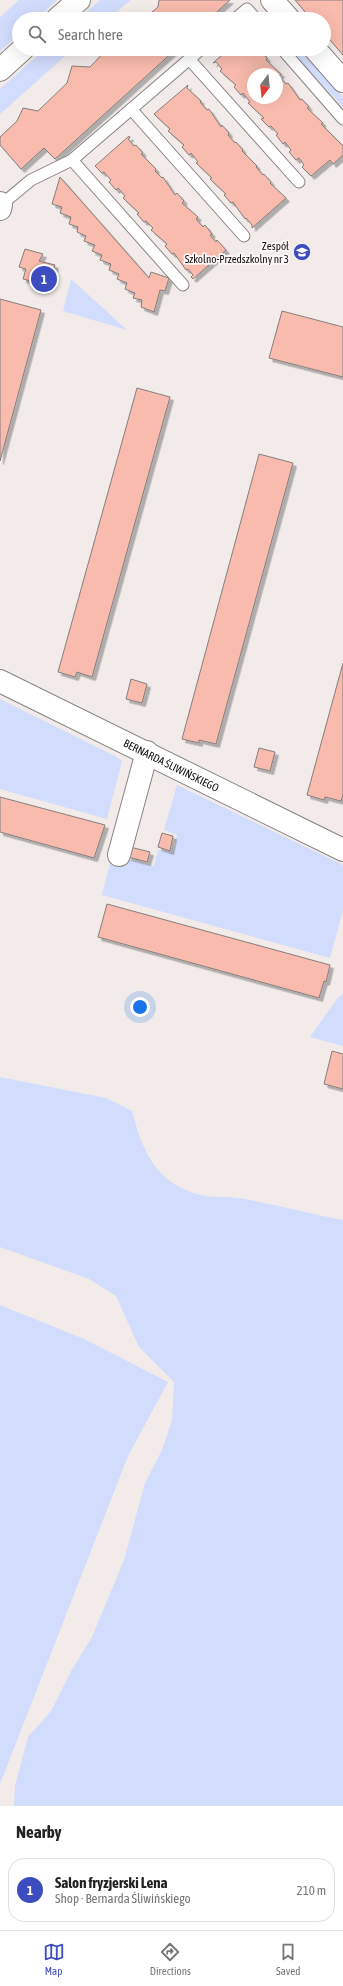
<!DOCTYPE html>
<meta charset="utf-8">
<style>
:root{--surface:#fff;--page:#f2f2f2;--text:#222;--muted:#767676;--line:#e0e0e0;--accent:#3d4dc0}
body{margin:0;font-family:"Asap Condensed",sans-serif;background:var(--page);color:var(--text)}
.compass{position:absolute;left:247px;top:68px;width:36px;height:36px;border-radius:50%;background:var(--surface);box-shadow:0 4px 16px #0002;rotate:195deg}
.you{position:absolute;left:140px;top:1007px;width:14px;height:14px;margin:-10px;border:3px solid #fff;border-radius:50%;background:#1a73e8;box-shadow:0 0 0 6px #1a73e833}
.badge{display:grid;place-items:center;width:26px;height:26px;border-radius:50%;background:var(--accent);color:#fff;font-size:13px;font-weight:700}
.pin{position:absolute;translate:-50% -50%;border:2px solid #fff;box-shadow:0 1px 4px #0006}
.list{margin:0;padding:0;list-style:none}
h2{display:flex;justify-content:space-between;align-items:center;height:52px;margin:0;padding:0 16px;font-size:17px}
h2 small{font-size:13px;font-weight:400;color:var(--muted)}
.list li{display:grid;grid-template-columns:26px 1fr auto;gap:12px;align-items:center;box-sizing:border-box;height:64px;margin:0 8px 8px;padding:0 8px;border:1px solid var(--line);border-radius:16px}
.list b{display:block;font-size:15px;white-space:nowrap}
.list p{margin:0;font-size:13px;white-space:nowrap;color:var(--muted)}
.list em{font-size:13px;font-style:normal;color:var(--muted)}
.icon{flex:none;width:22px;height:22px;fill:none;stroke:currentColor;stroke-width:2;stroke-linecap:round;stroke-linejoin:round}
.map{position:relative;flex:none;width:343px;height:1806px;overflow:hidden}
.search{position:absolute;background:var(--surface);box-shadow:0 4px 16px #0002;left:12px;right:12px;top:12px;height:44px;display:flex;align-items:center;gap:10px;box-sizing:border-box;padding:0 14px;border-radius:22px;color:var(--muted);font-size:15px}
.sheet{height:124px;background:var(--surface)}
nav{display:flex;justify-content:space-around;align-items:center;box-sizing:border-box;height:56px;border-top:1px solid var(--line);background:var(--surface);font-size:11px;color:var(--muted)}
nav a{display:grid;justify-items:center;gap:2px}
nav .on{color:var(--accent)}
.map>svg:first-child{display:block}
.green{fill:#d2dcfc}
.building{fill:#f8bbad;stroke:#847e7d;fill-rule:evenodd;filter:url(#shadow)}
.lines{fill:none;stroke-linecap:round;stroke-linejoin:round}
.service-casing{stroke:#8a8483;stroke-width:13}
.minor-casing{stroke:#8a8483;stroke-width:24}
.tertiary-casing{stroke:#8a8483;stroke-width:24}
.service{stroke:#fff;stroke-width:11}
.minor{stroke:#fff;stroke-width:22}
.tertiary{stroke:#fff;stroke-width:22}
.labels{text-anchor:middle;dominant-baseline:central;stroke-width:3.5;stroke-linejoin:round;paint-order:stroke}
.poi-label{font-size:11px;fill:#110f0e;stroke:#fef9f8;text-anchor:end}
.street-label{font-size:11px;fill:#110f0e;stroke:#fef9f8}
</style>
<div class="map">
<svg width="343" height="1806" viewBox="0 0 343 1806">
<defs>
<filter id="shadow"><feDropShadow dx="3.5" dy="3.5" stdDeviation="0" flood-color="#0004"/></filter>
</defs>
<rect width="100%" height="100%" fill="#f2ebea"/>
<g class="green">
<path d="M19,0h38l-21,19h-17v15l-19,17v-34z"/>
<path d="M100,0h31l-23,19h-26v-3z"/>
<path d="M45,49h28l-73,65v-25z"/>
<path d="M289,49h9l45,48v10z"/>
<path d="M71,279l56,51 -64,-19z"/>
<path d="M0,699l115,57 7,5 -15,58 -107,-30z"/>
<path d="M177,785l166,80v45l-13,48 -228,-63 10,-40 42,11 4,-16 15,3 4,-18 -13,-5z"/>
<path d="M343,993v53l-33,-9 27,-38z"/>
<path d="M0,1077l106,21 26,13c11,41 24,73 69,84 12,3 25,1 37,3 35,6 70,15 105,22v586h-329l1,-20 13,-49 23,-26 19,-38 22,-36 32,-77 21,-77 17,-33 10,-30 2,-38 -35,-35 -23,-51 -27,-17 -89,-32z"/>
<path d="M0,1305l84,34 84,43 -40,74 -128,328z"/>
</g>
<g class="building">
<path d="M159,0h71l-21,19h-65l14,-12z"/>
<path d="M295,0h48v55l-19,-22v-14h-13z"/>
<path d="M107,49h69l-121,110 -11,-11 -23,21 -21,-24v-8l17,-16 6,-13 15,3 29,-28 5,-17 18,1z"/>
<path d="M229,49l31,1 7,8 -1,2 15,14 -2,2 7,8 2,-1 12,17 2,-1 7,8 -2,1 16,15 -2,1 22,22v9l-10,9 -3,-4 -19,16 -9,-9 2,-2 -5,-7 -3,2 -7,-8 2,-2 -6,-8 -2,2 -7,-9 2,-1 -7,-8 -2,1 -8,-8 3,-1 -16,-15 2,-1 -7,-9 -2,2 -7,-8 2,-2 -16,-14 2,-2 -6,-7 -3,1zM253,74h24v24h-24z"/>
<path d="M188,85l-1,3 14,13 -1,1 7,8 2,-1 12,18 1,-2 7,8 -1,2 7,8 1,-1 7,8 -1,1 15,15 -1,1 7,8 1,-1 7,8 -1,1 16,15 -34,30v-3l-6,-7 -1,1 -12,-17 -2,1 -7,-8 2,-1 -16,-15 2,-1 -16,-15 2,-1 -7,-9 -2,2 -7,-8 2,-2 -16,-14 2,-2 -16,-15z"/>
<path d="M129,136l1,2 -2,1 6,7 2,-1 7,8 -2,1 15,15 -1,2 7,7 1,-1 12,18 2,-2 7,8 -2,2 16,14 -2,2 7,8 2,-2 7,9 -2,1 6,7 1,-2 9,10 -33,29 -2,-2 2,-2 -5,-6 -2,1 -12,-17 -2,1 -7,-8 2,-2 -16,-14 2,-2 -7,-7 -2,1 -7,-8 2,-1 -16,-15 2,-2 -7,-8 -2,2 -7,-8 2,-2 -7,-8 -2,1 -7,-7z"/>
<path d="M60,177l89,101 2,-6 18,6 -4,13 -5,-1 -6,22 -13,-5 1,-7 -9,-2 2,-5 -10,-4 2,-6 -10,-4 2,-5 -10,-4 2,-6 -11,-4 2,-5 -10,-4 3,-6 -11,-4 2,-5 -9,-4 1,-5 -9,-3 2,-7 -11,-4 2,-6 -10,-3z"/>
<path d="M25,249l18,5 -4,7 16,4 -6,21 -26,-7 3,-10 -7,-2z"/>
<path d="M0,299l41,11 -41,151z"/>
<path d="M282,311l61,16v50l-74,-19z"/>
<path d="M137,388l33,9 -78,280 -15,-5 -2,5 -17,-5z"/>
<path d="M259,454l34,9 -77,281 -17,-4v3l-17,-4z"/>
<path d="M343,663v132l-2,6 -16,-4 -1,3 -17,-5z"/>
<path d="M131,679l16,5 -5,19 -16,-4z"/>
<path d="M259,748l16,4 -5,19 -16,-4z"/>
<path d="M0,797l105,28 -11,33 -94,-26z"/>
<path d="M162,833l11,3 -3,15 -12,-4z"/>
<path d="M130,847l20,5 -3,10 -19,-5z"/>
<path d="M107,904l223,61 -4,17 -2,-1 -5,17 -221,-61z"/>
<path d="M332,1051l11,3v35l-19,-5z"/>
</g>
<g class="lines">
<defs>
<g id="service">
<path d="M235,19l12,-10 9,10"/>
<path d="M282,49l61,70"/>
<path d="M189,59l110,123"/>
<path d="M131,109l113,127"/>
<path d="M72,160l111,125"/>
<path d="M1,205l30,-25 41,-20 129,-111"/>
</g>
<g id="minor">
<path d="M272,0l17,19"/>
<path d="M315,49l28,32"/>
<path d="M0,203l1,2 -1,4"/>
<path id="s1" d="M0,681l343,169"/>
<path d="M119,855l28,-103"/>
</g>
<g id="tertiary">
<path d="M57,19l22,-19"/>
<path d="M0,70l23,-21"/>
</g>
</defs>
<use href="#service" class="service-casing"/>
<use href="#minor" class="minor-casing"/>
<use href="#tertiary" class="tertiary-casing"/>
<use href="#service" class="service"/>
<use href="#minor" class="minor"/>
<use href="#tertiary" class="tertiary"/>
</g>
<defs>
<symbol id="school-disc" viewBox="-11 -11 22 22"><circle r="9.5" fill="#3d4dc0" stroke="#fef9f8"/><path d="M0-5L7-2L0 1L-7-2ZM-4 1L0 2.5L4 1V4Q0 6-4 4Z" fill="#fff"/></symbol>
</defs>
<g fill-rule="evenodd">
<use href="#school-disc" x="292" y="242" width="20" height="20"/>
</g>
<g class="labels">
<g class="poi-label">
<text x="289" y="246">Zespół<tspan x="289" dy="13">Szkolno-Przedszkolny nr 3</tspan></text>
</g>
<g class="street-label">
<text stroke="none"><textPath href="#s1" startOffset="191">BERNARDA ŚLIWIŃSKIEGO</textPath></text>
</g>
</g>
</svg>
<svg class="compass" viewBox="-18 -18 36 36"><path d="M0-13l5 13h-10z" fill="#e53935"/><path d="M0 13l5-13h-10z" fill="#767676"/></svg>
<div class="you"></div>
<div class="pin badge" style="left:44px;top:279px">1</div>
<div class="search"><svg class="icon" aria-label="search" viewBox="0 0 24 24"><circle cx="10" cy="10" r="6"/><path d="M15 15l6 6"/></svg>Search here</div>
</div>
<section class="sheet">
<h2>Nearby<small></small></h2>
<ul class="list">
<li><span class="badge">1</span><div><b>Salon fryzjerski Lena</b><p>Shop · Bernarda Śliwińskiego</p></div><em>210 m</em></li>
</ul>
</section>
<nav>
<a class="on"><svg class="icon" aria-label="map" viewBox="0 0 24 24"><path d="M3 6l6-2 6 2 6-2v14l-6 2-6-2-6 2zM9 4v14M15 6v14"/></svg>Map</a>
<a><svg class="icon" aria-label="directions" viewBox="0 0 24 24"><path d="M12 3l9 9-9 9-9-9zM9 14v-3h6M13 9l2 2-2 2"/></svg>Directions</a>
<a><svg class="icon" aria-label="saved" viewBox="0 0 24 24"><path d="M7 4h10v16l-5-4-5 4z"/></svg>Saved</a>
</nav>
